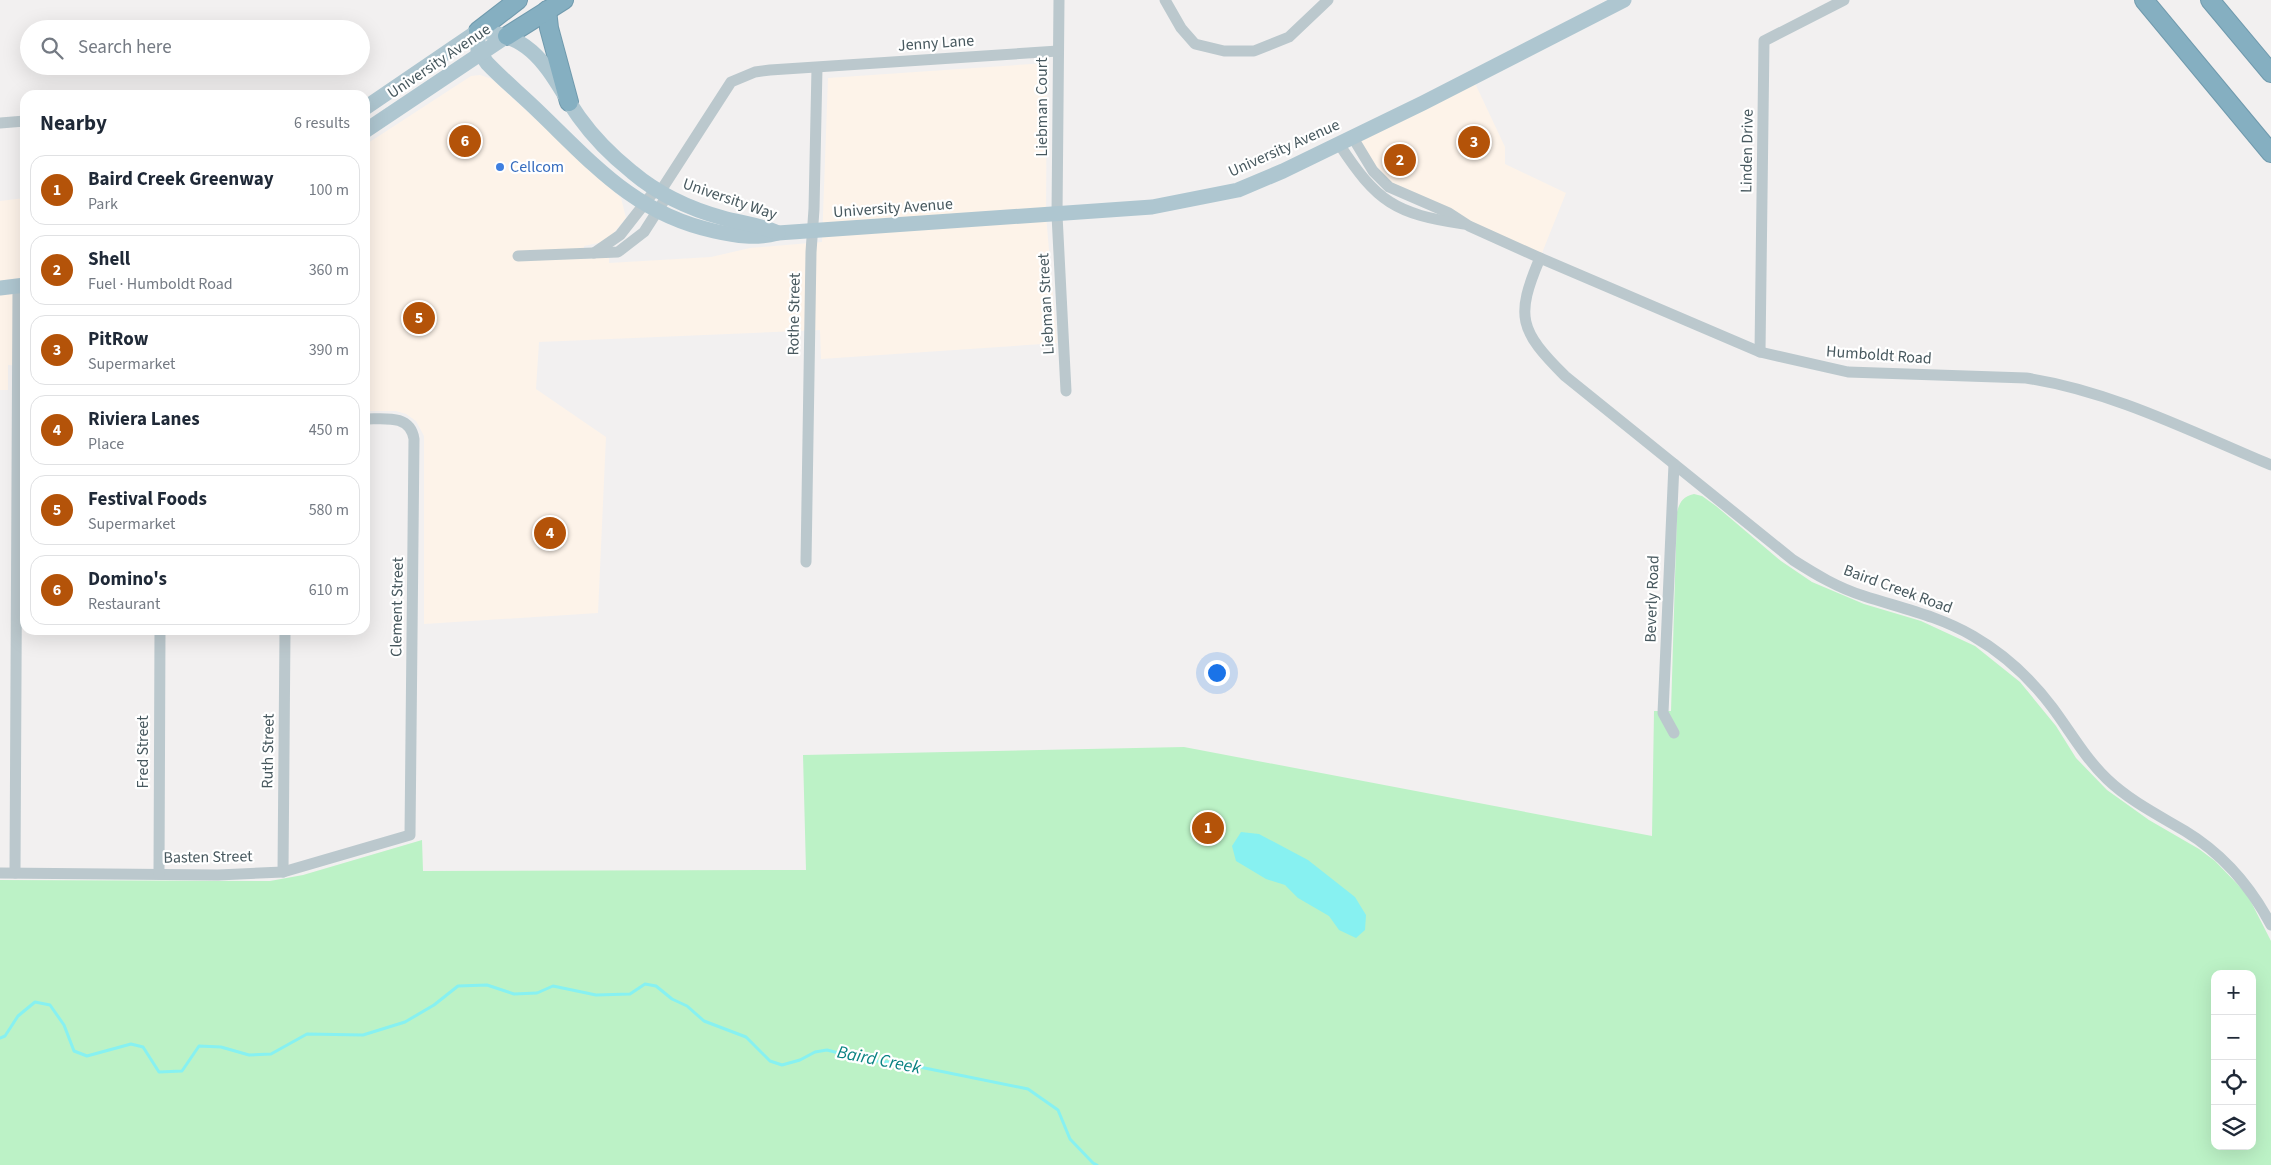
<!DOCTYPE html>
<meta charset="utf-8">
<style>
:root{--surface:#fff;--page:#f2f2f3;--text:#1f2937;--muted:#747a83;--line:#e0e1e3;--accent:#b45309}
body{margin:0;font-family:"Source Sans 3",sans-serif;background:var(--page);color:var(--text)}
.controls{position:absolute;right:15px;bottom:15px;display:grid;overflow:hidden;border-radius:10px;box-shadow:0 5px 20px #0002}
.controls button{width:45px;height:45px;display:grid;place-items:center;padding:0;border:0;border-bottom:1px solid var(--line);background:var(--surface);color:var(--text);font:25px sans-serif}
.you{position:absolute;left:1216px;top:672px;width:18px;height:18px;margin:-12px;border:4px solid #fff;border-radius:50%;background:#1a73e8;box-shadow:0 0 0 8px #1a73e833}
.badge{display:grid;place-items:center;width:32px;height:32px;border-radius:50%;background:var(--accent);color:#fff;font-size:16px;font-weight:700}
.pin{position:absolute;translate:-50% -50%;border:2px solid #fff;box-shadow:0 1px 5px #0006}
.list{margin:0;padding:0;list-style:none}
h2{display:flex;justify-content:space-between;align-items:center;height:65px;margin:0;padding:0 20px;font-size:21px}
h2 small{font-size:16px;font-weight:400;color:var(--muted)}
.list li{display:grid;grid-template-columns:32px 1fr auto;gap:15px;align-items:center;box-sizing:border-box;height:70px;margin:0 10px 10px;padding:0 10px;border:1px solid var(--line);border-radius:15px}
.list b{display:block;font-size:19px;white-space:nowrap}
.list p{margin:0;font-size:16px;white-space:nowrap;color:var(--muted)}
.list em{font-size:16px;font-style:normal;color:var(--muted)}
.icon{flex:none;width:28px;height:28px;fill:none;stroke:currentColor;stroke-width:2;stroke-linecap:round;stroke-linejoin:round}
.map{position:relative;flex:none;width:2271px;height:1165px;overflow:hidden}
.search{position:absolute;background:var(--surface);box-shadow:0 5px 20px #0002;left:20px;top:20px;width:350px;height:55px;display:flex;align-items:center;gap:12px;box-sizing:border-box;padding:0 18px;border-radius:28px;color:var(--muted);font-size:19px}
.panel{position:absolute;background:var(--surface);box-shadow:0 5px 20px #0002;left:20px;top:90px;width:350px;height:545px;border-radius:15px}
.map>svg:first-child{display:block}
.commercial{fill:#fdf3e9}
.green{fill:#bcf2c6;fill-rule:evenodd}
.water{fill:#87f1f1}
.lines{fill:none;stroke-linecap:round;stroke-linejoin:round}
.stream{stroke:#87f1f1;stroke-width:3}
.highway-casing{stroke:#709aad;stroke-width:20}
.minor{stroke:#bbc8cd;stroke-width:11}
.major{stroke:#aec6d0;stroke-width:15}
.highway{stroke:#85afc1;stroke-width:18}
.shop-dot{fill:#3f7fe0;stroke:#fff;stroke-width:2}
.labels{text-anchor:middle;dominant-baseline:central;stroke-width:4.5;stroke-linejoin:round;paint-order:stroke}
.street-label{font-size:16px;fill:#47585e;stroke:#fff}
.shop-label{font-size:16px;fill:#366cbe;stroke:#fff;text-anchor:start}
.water-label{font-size:18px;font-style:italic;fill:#098282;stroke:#fff}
</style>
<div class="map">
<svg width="2271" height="1165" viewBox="0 0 2271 1165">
<rect width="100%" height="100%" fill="#f2f0f0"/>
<g class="commercial">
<path d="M1047,63l-1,152 11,128 -236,16 -1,-29 -281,12 -3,47 70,48 -8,176 -174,11v-188l-8,-15 -10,-7 -10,-3h-31v-266l106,-69 9,-1 12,4 129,119 5,20 -14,17 -9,7 -19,4v13l25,-2v6l102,-6 39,-9 72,-6 6,-164z"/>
<path d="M1473,79l32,68v17l61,29 -26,65 -144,-68 -43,-52z"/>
<path d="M25,198v168l-17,-1v25h-8v-189z"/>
</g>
<path class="green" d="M1694,494l8,2 14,10 65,55 31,21 52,22 57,17 54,25 45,36 36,44 20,32 31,32 42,30 50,29 16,12 32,33 24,47v224h-2271v-285l270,1 33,-6 119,-35 1,31 383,-1 -3,-115 381,-8 468,89 2,-125h17l6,-199c3,-11 6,-15 17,-18zM2215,974h37v172h-37z"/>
<path class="water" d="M1241,832l18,2 49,26 47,37 11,18 -1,15 -9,8 -17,-8 -10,-14 -31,-18 -13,-13 -19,-6 -30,-18 -4,-15z"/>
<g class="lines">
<path class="stream" d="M0,1038l5,-2 13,-20 17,-14 15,3 14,20 10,26 13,5 44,-12 12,3 16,25 23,-1 17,-25 22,1 28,8 22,-1 36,-20 56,1 42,-13 29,-17 24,-19 29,-1 27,9 23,-1 16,-7 43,9 34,-1 15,-10 11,2 16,13 15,7 17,15 42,16 24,24 12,4 18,-5 15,-8 12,-2 39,10 34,3 128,26 30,21 12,29 23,24 4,2"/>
<defs>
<g id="highway">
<path d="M2144,0l127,153"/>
<path d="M2210,0l61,73"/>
<path d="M547,10l2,18 20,74"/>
<path d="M478,31l40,-31"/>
<path d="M507,36l57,-36"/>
</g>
</defs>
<use href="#highway" class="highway-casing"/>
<g class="minor">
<path d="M1059,0l-2,215 9,176"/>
<path d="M1165,0l16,28 14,16 29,7h30l35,-14 39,-37"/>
<path d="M0,123l25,-2"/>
<path d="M1353,138l20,33 16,16 60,26 20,13 71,32 220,94 88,20 178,6c86,13 166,54 245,87"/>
<path d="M1339,144c38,58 56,70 125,80"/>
<path d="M660,192l71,-110 24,-10 15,-2 288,-19"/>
<path d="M594,253l26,-18 36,-46"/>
<path d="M518,256l100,-4 26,-20 23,-36"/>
<path d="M1540,258c-25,59 -21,72 25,118l228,184c22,14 45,28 71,36 37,12 75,20 109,40 31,18 58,43 79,71 18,24 33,51 55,72 23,22 51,36 78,52 38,23 66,56 86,94"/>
<path d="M1760,352l4,-311 80,-41"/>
<path d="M1674,464l-11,249 11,20"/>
<path d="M806,562l5,-310 3,-43 3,-141"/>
<path d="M283,872l2,-242"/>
<path d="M0,873l218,2 65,-3 127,-37 4,-396c-4,-25 -30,-20 -49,-20"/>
<path d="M15,873l3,-587"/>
<path d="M159,874l1,-244"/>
</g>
<g class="major">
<path d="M478,31v19l9,13c17,18 36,33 53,50 55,53 96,101 174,118 22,5 42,8 64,2l374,-26 86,-17 45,-19 140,-68 201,-103"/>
<path d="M478,31c60,4 71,43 101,86 15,21 33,39 53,55 26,22 58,37 91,46 18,5 38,7 55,15"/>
<path d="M365,108l113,-77"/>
<path d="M365,131l142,-95"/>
<path d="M0,288l25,-3"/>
</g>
<use href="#highway" class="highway"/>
</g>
<circle class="shop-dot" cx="500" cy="167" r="5"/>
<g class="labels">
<g class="street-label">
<text transform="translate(936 43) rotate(-4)">Jenny Lane</text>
<text transform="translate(439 61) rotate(-34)">University Avenue</text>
<text transform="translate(1042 107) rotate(-90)">Liebman Court</text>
<text transform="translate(1284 148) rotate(-24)">University Avenue</text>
<text transform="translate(1747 151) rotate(-89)">Linden Drive</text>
<text transform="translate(730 199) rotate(19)">University Way</text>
<text transform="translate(893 208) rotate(-4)">University Avenue</text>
<text transform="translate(1046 304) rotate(-93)">Liebman Street</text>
<text transform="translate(794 314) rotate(-89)">Rothe Street</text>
<text transform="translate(1879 355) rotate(4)">Humboldt Road</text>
<text transform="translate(1898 589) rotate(20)">Baird Creek Road</text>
<text transform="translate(1652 599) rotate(-88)">Beverly Road</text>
<text transform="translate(397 607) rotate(-89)">Clement Street</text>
<text transform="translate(268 751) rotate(-89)">Ruth Street</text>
<text transform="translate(143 752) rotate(-90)">Fred Street</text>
<text transform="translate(208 857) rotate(-1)">Basten Street</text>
</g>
<g class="shop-label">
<text x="510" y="167">Cellcom</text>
</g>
<g class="water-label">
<text transform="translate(879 1060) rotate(11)">Baird Creek</text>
</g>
</g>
</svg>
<div class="controls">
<button>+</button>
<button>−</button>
<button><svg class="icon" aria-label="locate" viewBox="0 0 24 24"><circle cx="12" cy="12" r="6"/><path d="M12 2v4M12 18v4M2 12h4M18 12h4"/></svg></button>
<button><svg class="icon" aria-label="layers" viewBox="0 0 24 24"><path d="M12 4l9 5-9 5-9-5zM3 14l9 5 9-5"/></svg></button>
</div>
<div class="you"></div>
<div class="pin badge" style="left:1208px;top:828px">1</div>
<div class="pin badge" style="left:1400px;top:160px">2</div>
<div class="pin badge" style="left:1474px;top:142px">3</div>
<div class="pin badge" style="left:550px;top:533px">4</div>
<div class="pin badge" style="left:419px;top:318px">5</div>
<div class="pin badge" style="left:465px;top:141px">6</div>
<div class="search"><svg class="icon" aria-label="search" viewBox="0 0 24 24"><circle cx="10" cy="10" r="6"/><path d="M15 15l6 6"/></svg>Search here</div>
<section class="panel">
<h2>Nearby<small>6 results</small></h2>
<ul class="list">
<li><span class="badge">1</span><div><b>Baird Creek Greenway</b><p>Park</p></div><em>100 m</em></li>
<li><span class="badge">2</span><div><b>Shell</b><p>Fuel · Humboldt Road</p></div><em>360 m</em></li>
<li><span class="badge">3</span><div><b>PitRow</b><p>Supermarket</p></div><em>390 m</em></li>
<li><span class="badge">4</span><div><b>Riviera Lanes</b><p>Place</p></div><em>450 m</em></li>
<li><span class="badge">5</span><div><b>Festival Foods</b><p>Supermarket</p></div><em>580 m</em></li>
<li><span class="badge">6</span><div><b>Domino's</b><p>Restaurant</p></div><em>610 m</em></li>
</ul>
</section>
</div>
